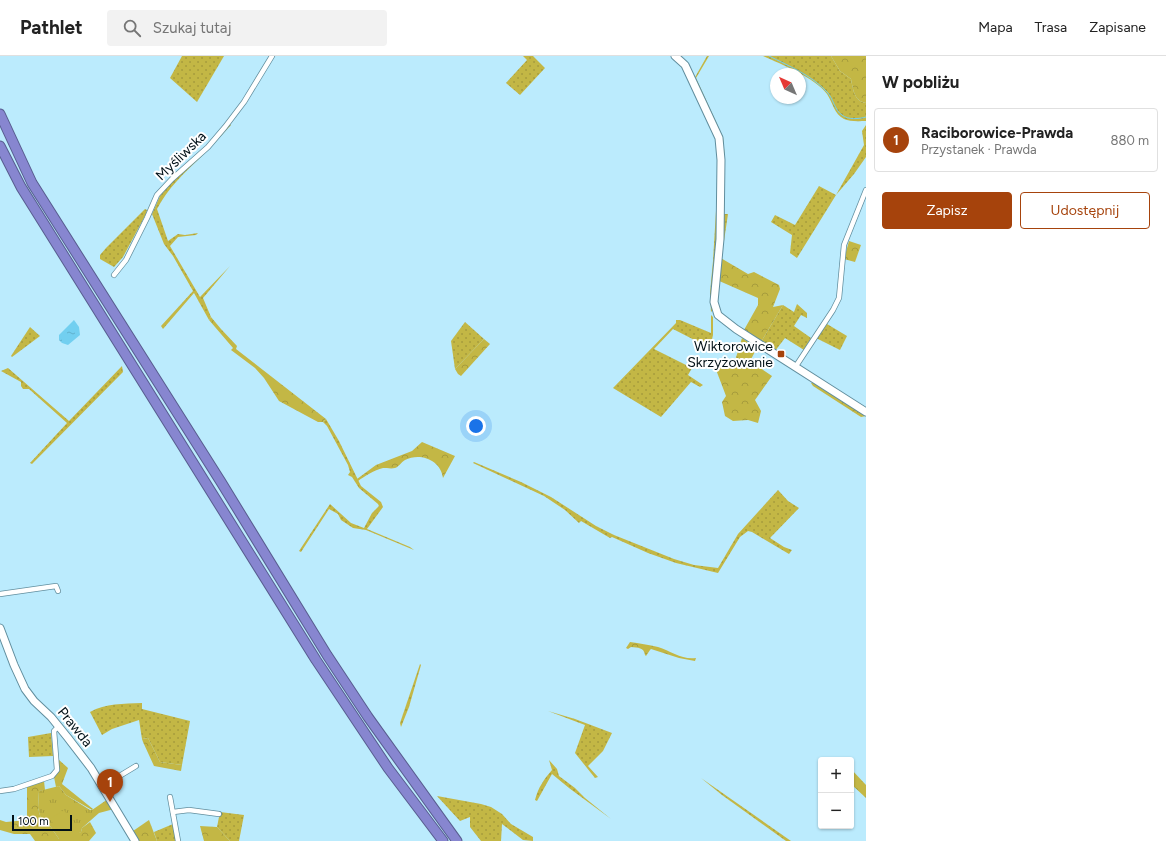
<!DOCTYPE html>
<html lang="pl">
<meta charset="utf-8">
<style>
:root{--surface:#fff;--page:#f2f2f2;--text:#222;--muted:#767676;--line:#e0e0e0;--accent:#a6430c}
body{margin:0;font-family:Figtree,sans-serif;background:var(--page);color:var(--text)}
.controls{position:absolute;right:12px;bottom:12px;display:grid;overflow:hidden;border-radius:4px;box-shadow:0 1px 3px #0004}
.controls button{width:36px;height:36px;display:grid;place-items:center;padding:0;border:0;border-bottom:1px solid var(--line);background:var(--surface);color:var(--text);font:20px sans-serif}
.compass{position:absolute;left:770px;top:12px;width:36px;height:36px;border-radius:50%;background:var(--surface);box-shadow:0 1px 3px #0004;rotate:316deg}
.scale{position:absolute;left:12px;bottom:10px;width:60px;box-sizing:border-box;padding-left:4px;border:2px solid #011017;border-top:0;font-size:11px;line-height:14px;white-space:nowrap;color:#011017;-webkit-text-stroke:3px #fff;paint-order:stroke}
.you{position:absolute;left:476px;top:370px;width:14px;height:14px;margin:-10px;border:3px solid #fff;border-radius:50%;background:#1a73e8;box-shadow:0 0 0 6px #1a73e833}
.badge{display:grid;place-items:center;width:26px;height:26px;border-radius:50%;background:var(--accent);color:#fff;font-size:13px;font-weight:700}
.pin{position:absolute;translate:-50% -33px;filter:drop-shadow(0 1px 2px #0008)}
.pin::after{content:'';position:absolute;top:21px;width:14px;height:12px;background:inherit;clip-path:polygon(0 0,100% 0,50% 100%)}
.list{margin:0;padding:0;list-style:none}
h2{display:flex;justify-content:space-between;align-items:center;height:52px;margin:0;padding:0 16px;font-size:17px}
h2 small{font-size:13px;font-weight:400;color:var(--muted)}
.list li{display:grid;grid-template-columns:26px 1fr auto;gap:12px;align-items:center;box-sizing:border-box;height:64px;margin:0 8px 8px;padding:0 8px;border:1px solid var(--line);border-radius:4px}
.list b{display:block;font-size:15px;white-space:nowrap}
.list p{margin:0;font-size:13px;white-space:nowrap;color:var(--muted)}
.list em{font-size:13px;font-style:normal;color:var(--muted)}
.actions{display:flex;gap:8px;padding:12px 16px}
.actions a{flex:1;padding:9px 0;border:1px solid var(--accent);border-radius:4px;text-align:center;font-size:14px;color:var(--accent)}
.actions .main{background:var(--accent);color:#fff}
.icon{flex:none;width:22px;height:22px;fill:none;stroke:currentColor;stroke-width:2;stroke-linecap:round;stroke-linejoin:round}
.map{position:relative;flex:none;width:866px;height:785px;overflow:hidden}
header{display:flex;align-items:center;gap:24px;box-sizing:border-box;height:56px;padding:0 20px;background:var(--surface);border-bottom:1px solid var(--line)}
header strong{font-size:19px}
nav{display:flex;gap:22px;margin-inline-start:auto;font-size:14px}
.search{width:280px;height:36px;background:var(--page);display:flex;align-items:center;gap:10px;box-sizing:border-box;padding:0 14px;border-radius:4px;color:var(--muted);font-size:15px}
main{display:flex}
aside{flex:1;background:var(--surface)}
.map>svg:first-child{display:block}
.grass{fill:url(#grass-dots)}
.forest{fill:url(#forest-crowns)}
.park{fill:url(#park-tufts)}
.pitch{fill:#c3b745}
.water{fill:url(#water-ripples)}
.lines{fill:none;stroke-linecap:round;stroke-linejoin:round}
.stream{stroke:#72cff0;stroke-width:1}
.street-casing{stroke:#618e9e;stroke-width:6}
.secondary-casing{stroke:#618e9e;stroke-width:9}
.highway-casing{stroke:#585d8f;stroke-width:11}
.street{stroke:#fff;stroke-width:4.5}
.secondary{stroke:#fff;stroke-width:7}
.highway{stroke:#8786d0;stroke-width:9}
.poi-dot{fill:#a6430c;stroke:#fff;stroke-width:1.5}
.labels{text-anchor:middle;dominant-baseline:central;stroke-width:4;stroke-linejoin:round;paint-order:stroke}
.street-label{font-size:14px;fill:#011017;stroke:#fff}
.poi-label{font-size:14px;fill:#011017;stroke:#fff;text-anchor:end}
</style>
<header>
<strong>Pathlet</strong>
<div class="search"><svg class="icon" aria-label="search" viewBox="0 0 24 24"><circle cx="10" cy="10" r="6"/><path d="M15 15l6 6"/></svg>Szukaj tutaj</div>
<nav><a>Mapa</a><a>Trasa</a><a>Zapisane</a></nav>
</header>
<main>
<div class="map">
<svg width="866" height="785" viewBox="0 0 866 785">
<defs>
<pattern id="grass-dots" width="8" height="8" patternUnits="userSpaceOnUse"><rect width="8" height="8" fill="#c3b745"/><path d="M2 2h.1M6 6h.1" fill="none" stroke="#a69c3c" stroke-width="1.8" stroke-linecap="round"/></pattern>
<pattern id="forest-crowns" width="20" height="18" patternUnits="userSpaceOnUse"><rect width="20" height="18" fill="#c3b745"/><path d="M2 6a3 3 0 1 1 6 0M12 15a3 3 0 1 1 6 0" fill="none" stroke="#a69c3c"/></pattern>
<pattern id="park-tufts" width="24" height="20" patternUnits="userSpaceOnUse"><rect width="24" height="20" fill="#c3b745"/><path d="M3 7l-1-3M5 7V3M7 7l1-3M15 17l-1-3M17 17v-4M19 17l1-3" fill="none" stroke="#a69c3c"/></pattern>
<pattern id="water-ripples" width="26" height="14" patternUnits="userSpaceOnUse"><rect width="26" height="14" fill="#72cff0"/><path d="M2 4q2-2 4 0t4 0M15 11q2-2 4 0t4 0" fill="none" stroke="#61b1cd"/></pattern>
</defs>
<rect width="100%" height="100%" fill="#bbebfd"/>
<g class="grass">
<path d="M182,0h42l-27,46 -27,-24z"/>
<path d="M523,0h10l12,12 -25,27 -14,-12 21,-23z"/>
<path d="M707,0h2l-13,22 27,59 2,23 -1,54h4l-4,27 -3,12 2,-95 -29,-79z"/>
<path d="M763,0h68l9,15 11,8c2,10 3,22 15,24v18c-6,0 -16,1 -22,-2 -10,-5 -11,-16 -17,-25 -13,-17 -44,-29 -64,-38z"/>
<path d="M229,67l2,2c-10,11 -20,22 -30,32 -17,16 -33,31 -44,52l11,32 10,-7 7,1 13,-2 -2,2 -18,2 -8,9 30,51 30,-31 -27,32 8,19 -2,3 -15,-27 -31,36 -2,-3 32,-35 -20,-35 -9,-12 -12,-30 8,-18 12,-15z"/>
<path d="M866,69v32l-12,17 -18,21 -39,63 -7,-5 2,-18 -21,-13 4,-7 20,10 24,-39 17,9 28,-50 -2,-14z"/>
<path d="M717,138h2l-2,49 -4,67 -2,2 -1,-19 3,-32z"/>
<path d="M145,153l2,1 -1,4 -23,43 -9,10 -14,-8v-4l6,-7z"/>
<path d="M797,248l10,9v5l-6,-3 -7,11 17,12 -7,12 -19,-12 -10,13 -14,-9 22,-37 11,7z"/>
<path d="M711,259l2,2v18l-3,13 -37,-19 -19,20 38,19 -4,7 15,10 -3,2 -9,-5 -30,35 -48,-29 63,-65v-3h4l31,13z"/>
<path d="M465,266l19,17 -29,30 -4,-28z"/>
<path d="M827,268l20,12 -7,14 -24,-12z"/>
<path d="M30,271l10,9 -28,21 -1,-1z"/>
<path d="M122,310l1,6 -91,92 -2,-1 37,-40 -38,-34h-6l-2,-3v-4l-20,-11 7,-3 61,53z"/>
<path d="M326,363l13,22 22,45 20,16 2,5 -16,22 43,18 4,3 -48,-20 -13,-2 -12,-8 -3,-6 -9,-5 -28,43 -2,-1 31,-47 21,19 13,5 8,-15 7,-7 -1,-2 -19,-16 -7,-11 -4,-2 2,-3 -2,-7 -21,-39 -4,-4z"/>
<path d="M474,406l47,20 30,15 45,29 18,9 60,24 20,6 24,3 20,-34 40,-44 10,11 11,7 -29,30 14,9 8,3 -3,4 -37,-22 -4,-1 -8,6 -22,36 -42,-10 -28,-10 -36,-16 -2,1 -29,-17 -2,2 -14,-13 -21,-14 -71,-33z"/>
<path d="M420,608l1,1 -12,42 -8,20 -1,-4z"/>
<path d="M142,647v6l48,12 -8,44 -22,-3 -12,-24 -6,1 -3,-19 -27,9 -10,6 -12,-23c16,-9 33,-8 52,-9z"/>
<path d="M548,655l27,8 37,14 -9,18 -15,15 10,11 -3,1 -20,-25 10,-28z"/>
<path d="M51,677l2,23 -24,1 -1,-20z"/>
<path d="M549,704l8,9 2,7 16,12 10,10 26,21 -42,-31 -17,-14 -15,27 -2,-1c3,-12 9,-21 17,-30z"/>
<path d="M701,722l90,63h-5l-64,-46z"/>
<path d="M437,740l44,8 10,3 11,7 9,10 22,13v4l-10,-1 -21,-16 -1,17h-20l-11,-14v-10l-10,4z"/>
<path d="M220,756l24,3 -5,26h-9l-13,-14z"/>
<path d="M173,768l3,17h-19l-3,-9z"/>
</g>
<g class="forest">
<path d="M831,0h35v47c-12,-2 -13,-14 -15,-24l-11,-8z"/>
<path d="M849,185l12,4 -6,17 -11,-3z"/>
<path d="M719,201l29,17 6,-2 25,13 1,4 -7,18 10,-2 -22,37 -17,-12 14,-25v-7l-41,-18z"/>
<path d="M211,261l10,12 16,17 -1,3 90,70 -3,3h-5l-39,-21 -15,-23 -9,-10 -24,-18 2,-2 -24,-28z"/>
<path d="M742,282l15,10 -7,13 22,15 -17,24 6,11 -3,12 -10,-3 -15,1 -8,-5 -3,-14 4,-6 -11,-29 19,-3z"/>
<path d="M484,283l6,5 -29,32 -3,-2 -3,-5z"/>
<path d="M813,326l53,34 -5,1 -48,-31 -2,-3z"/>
<path d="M422,386l33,14 -12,22c-2,-18 -23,-26 -38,-18 -4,2 -6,7 -10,8 -3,1 -9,0 -12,0 -9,2 -18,8 -25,13l-1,-2 19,-14 36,-14z"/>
<path d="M630,586c9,1 19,3 28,5 13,4 24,13 38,11l-1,3 -16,-3 -28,-9 -1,1 -4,6 -1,-1c-1,-8 -7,-7 -14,-8l-3,2 -2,-1z"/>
<path d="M148,682l12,24 22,3 -1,6 -27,-5 -11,-24 -1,-3z"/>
<path d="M58,703l10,9 -6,16 31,25 -1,1 -26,-15 -7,-9 -3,1 -2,-10z"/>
<path d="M851,713l15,16v13l-15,-14z"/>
<path d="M44,725l1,9 -6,1 -1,17 4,15 4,-3 13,19 22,-7 1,-4 8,-6 6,11 -7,8h-54l-5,-7h-16l-14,-4v-10l6,2 21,-2v-33z"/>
<path d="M149,764l8,21h-18l-6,-10z"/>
<path d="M200,770l17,1 13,14h-26z"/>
</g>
<path class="park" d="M59,730l7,9 24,15h2l16,-11 6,10 -15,4 -17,15 -1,4c-7,4 -14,9 -22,7l-13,-19 -4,3 -4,-15 1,-17z"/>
<path class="pitch" d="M64,754l13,19 -13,9 -14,-19z"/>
<path class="water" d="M74,264l5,7 1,8 -12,10 -6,-2 -3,-3v-5z"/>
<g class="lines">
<path class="stream" d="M769,0c20,10 42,19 58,36 6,6 8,19 15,23 6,5 17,4 24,2"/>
<defs>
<g id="street">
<path d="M114,219l12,-15 21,-42 10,-23 15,-16 36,-32 17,-20 19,-25 28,-46"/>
<path d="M796,310l37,-56 6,-12 5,-53 22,-55"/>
<path d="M0,538l56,-8 2,5"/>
<path d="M103,730l33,-20"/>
<path d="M0,735l14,-2 38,-13 5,-6 -3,-39 5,-5"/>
<path d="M170,741l8,44"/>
<path d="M173,756l16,-2 30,4"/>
</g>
<g id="secondary">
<path d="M675,0l10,9 34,73 2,22 -1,79 -6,63 4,13 18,14 130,83"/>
<path d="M0,572l14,37 11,24 9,12 17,16 17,21 23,30 44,73"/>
</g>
<g id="highway">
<path d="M0,58l32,69 189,299 106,173 41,62 89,124"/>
<path d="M0,90l21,41 295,473 72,108 55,73"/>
</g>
</defs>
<use href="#street" class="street-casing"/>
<use href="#secondary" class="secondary-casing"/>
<use href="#highway" class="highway-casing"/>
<use href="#street" class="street"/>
<use href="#secondary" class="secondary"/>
<use href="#highway" class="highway"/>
</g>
<rect class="poi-dot" x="777" y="294" width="8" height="8" rx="2"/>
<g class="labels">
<g class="street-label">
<text transform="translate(181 100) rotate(-44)">Myśliwska</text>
<text transform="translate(75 671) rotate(51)">Prawda</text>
</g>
<g class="poi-label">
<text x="773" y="290">Wiktorowice<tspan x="773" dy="16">Skrzyżowanie</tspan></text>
</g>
</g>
</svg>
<div class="controls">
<button>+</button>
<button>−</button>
</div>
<svg class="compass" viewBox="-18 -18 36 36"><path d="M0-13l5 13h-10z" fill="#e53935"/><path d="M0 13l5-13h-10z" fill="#767676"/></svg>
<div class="scale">100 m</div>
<div class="you"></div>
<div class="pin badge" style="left:110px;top:746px">1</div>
</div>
<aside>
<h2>W pobliżu<small></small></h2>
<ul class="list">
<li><span class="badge">1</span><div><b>Raciborowice-Prawda</b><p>Przystanek · Prawda</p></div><em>880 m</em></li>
</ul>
<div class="actions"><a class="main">Zapisz</a><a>Udostępnij</a></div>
</aside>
</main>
